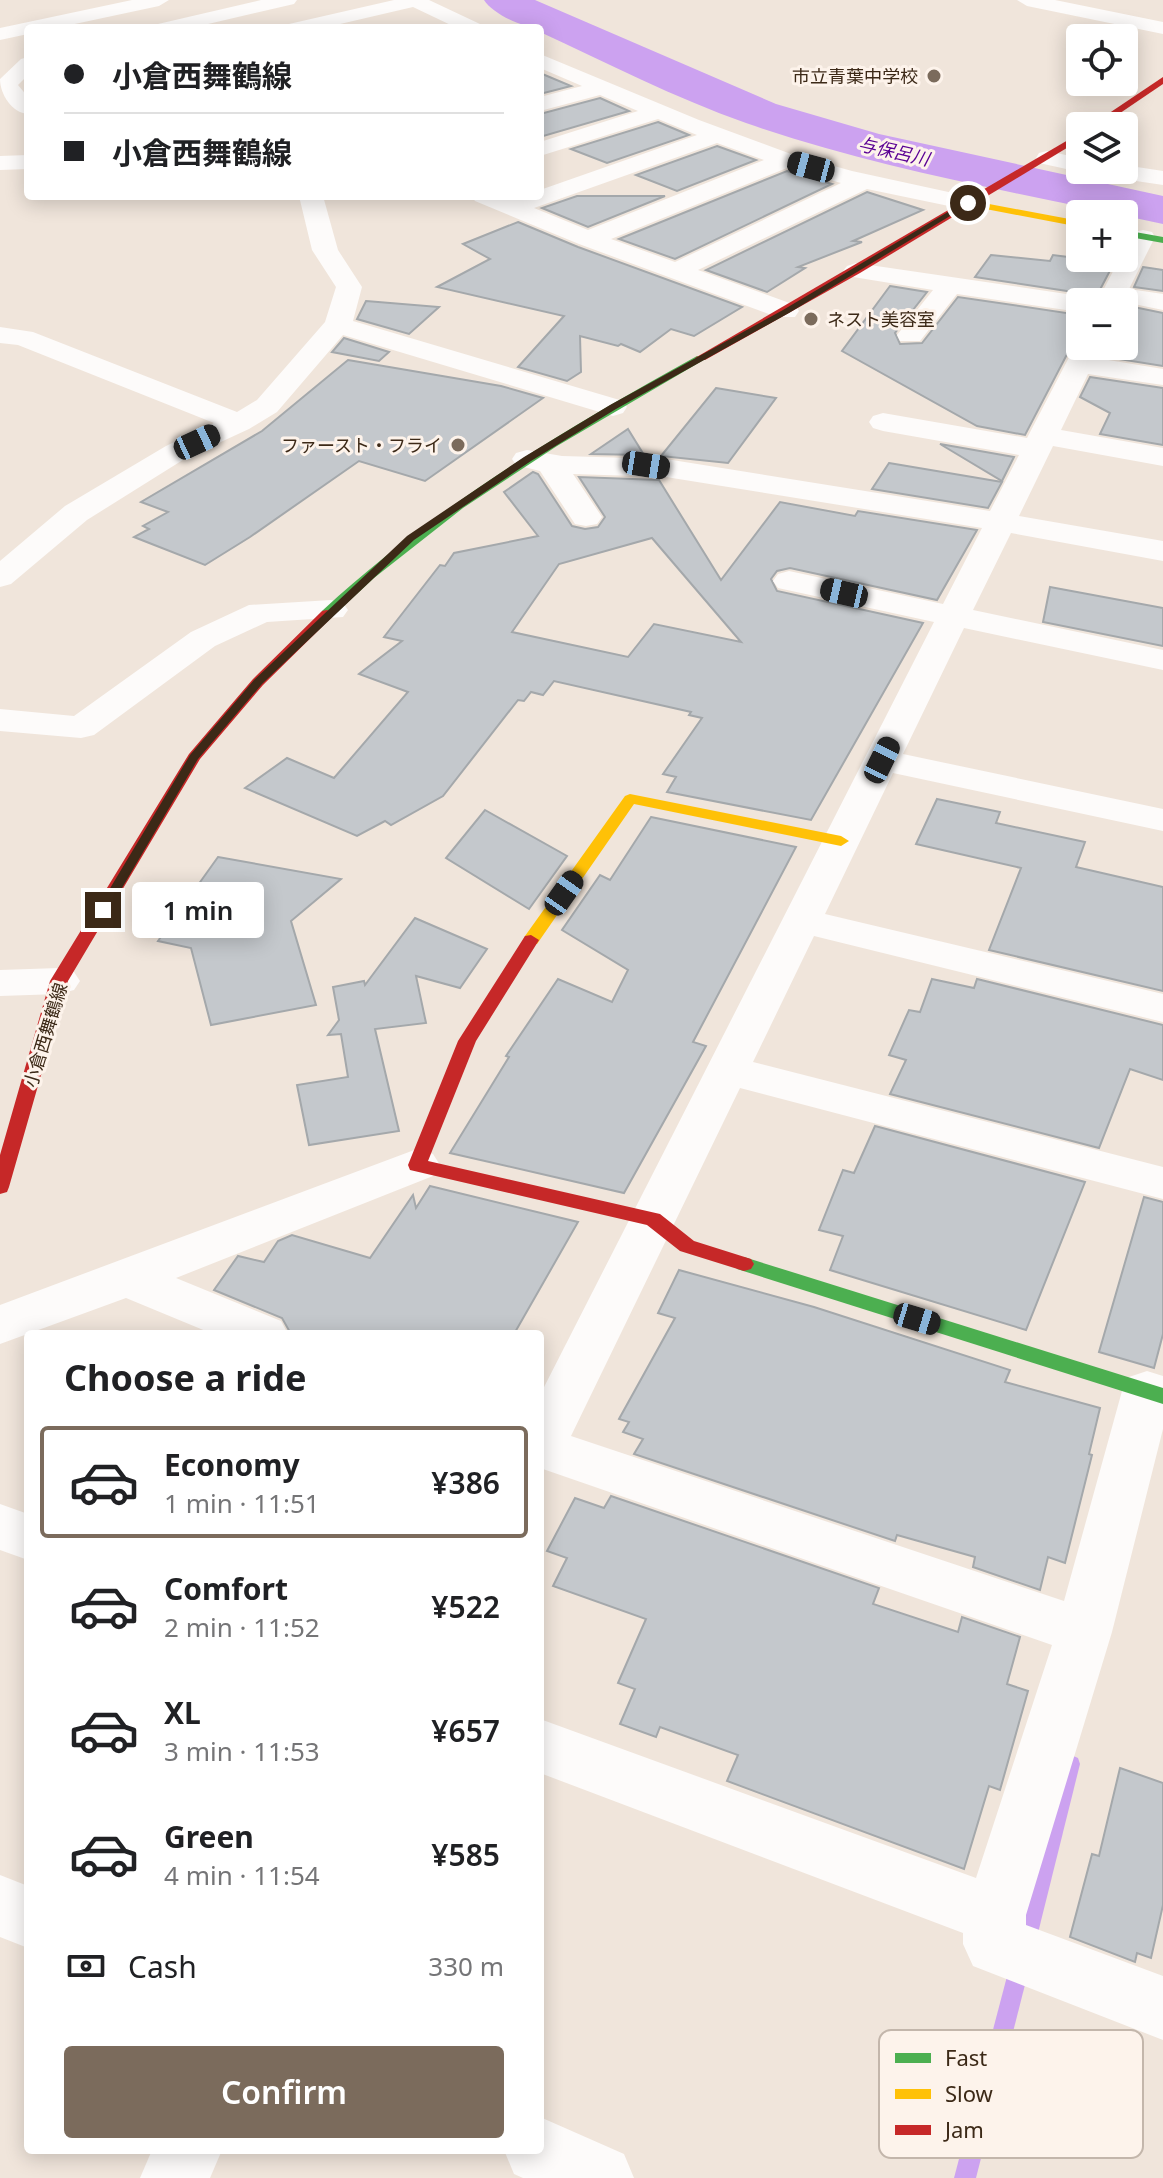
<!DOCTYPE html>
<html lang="en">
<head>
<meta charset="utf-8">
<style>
	:root { --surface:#fff; --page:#f2f2f2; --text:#202124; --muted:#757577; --line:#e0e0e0; --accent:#7b6b5c }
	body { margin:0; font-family:"Noto Sans","Noto Sans JP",sans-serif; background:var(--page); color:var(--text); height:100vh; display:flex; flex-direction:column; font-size:30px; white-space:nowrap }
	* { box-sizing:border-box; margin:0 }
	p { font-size:26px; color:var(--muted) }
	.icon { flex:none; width:44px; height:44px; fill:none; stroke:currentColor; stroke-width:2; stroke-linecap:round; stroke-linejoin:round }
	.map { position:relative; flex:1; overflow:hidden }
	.details { position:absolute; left:24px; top:1330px; width:520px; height:824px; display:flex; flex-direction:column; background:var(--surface); border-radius:8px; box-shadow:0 4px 20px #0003 }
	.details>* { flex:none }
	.hud { position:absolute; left:24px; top:24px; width:520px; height:176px; border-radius:8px; box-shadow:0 4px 20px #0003; display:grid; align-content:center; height:176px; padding:0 40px; background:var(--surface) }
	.buttons { position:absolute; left:1066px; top:24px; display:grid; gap:16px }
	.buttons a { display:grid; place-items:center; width:72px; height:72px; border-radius:8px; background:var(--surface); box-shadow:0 4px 20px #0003; font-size:40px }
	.end { position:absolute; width:36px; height:36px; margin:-18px; border:10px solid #3c2917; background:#fff; box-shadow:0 0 0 4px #fff }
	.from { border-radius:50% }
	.bubble { position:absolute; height:56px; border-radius:8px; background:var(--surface); box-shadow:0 4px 20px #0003; font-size:26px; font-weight:600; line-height:56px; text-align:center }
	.car { position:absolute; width:24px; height:48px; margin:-24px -12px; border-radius:10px; box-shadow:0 0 6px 2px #0007; background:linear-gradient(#222 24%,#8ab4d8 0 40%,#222 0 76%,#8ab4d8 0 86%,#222 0) }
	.hud b { display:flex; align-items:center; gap:28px; height:76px; font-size:30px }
	.hud b+b { border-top:2px solid var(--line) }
	.hud i { width:20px; height:20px; background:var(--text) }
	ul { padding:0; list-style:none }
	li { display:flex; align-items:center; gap:24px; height:112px; margin:0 16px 12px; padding:0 24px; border:4px solid transparent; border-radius:8px }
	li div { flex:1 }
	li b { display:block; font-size:30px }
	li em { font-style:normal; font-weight:600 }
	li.current { border-color:var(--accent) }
	li>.icon { width:72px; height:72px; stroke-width:1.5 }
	h2 { padding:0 40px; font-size:36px; line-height:96px }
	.pay { display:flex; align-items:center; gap:20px; height:88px; padding:0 40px; font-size:30px }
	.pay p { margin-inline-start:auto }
	.action { display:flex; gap:16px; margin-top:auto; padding:16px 40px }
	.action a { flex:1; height:92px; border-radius:8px; background:var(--accent); color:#fff; font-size:32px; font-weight:600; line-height:92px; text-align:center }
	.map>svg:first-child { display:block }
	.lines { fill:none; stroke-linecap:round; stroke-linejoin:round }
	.stream { fill:#cca2f0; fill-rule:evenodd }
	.river { fill:#cca2f0; fill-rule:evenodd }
	.building { fill:#c4c8cc; stroke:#a4a8ab; stroke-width:2; fill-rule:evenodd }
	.street { fill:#fdfbfa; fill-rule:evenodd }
	.fast { fill:#4caf50; fill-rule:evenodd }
	.slow { fill:#ffc107; fill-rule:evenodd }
	.jam { fill:#c62828; fill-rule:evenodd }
	.route { fill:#3c2917 }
	.poi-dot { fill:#7b6b5c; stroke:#fdf3eb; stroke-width:3 }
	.labels { text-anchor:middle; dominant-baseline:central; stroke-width:6; stroke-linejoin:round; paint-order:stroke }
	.far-poi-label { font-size:18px; fill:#3c2917; stroke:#fdf3eb; text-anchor:end }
	.far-water-label { font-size:18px; font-style:italic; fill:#5a0094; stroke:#fdf3eb }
	.far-street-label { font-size:18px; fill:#3c2917; stroke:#fdf3eb }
	.key { fill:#fdf3eb; stroke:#c3b6ab; stroke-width:2 }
	.key-label { font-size:22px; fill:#3c2917 }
</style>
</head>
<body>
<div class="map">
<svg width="1163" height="2178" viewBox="0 0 1163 2178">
	<rect width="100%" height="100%" fill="#f0e5db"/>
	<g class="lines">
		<g class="stream">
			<path d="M1071,1755L1078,1758L1080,1764L1035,1945L1032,1952L1025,1955L1018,1952L1015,1945L1062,1764L1064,1758Z"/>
			<path d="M1020,1955L1027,1958L1030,1965L976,2178H954L1010,1965L1013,1958Z"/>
		</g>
		<path class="river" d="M484,0H535L776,104L879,134L1163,196V224C1027,194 880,170 746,123C675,98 607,63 540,32V28C523,28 493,14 484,0Z"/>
	</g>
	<g class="building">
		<path d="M540,73L571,86L540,94Z"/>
		<path d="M600,98L629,111L540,137V114Z"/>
		<path d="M658,122L689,135L607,163L571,149Z"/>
		<path d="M717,146L756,160L677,191L636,175Z"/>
		<path d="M787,171L832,184L675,259L619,239Z"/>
		<path d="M867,192L923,210L853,241L862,242L798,267L805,268L767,292L706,270Z"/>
		<path d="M577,196H665L588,227L542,208Z"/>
		<path d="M518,222L578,247L742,307L694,336L671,329L640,352L621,344L618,346L580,336L581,372L567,381L518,367L564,316L437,287L490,259L463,244Z"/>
		<path d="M991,255L1050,261L1053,255L1114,263L1094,301L1080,293L975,277Z"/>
		<path d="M1143,267L1163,270V291L1134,287Z"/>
		<path d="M890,286L927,292L895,333L900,344L922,343L958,297L1080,315V338L1075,339L1025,435L977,426L842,351Z"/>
		<path d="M366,301L439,307L409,334L357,319Z"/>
		<path d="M1124,305L1163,313V366L1100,356L1105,346H1124Z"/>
		<path d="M344,338L389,352L379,361L332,352Z"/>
		<path d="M348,360L501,386L543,398L425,481L359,461L250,537L205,565L134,537L149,529L143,526L168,512L141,502L262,431Z"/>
		<path d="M1090,377L1163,388V445L1100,434L1110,413L1080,397Z"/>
		<path d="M716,388L776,398L728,463L661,456Z"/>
		<path d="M628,429L644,455L591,454Z"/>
		<path d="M940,444L1014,457L1002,481Z"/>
		<path d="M889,463L1002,482L988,508L872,489Z"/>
		<path d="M533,472L538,474L572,526L585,529L598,527L605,517L579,477L659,480L721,580L780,502L855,516L858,511L977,530L937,600L790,568L777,571L771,579L777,591L923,623L811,820L667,792L676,777L663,774L702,718L689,715L691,712L554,681L543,695L531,692L524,701L518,700L443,796L391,825L385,821L357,836L245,788L287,758L334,778L408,692L359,674L402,641L384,637L440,565L445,566L454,553L538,536L504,492ZM652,538L741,642L654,624L628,657L512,632L559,564Z"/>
		<path d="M1050,587L1163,608V646L1043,622Z"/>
		<path d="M937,799L1000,812L996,823L1085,842L1076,867L1163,887V991L989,950L1021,868L916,844Z"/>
		<path d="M485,810L567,856L529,909L446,858Z"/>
		<path d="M651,817L796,847L693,1042L706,1046L624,1193L450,1153L509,1057L506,1056L558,979L612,1002L628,970L562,930L600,875L610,880Z"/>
		<path d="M218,857L341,879L291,921L316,1005L211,1025L191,948L158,941Z"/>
		<path d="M415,918L487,949L460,988L416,976L426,1023L375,1029L399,1131L309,1145L297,1085L348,1077L341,1034L328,1035L339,1020L333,987L364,981L365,985Z"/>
		<path d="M932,979L974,988L977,979L1163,1025V1080L1130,1069L1099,1148L890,1094L906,1060L889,1055L909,1010L920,1012Z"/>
		<path d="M875,1126L1085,1182L1026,1330L830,1270L843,1236L819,1230L843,1170L854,1173Z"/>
		<path d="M430,1186L578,1222L514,1334H291L282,1318L214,1290L238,1256L264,1262L278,1241L292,1235L370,1258L413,1195L416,1208Z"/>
		<path d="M1144,1197L1163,1202V1334L1154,1368L1099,1352Z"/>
		<path d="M679,1270L814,1307L1010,1370L1005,1382L1100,1408L1089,1454L1092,1455L1065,1563L1048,1557L1040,1590L973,1567L975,1557L897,1535L895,1541L634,1454L643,1439L623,1432L629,1422L619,1419L675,1318L658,1313Z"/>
		<path d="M611,1496L879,1588L873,1604L958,1632L962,1617L1020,1637L1007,1684L1028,1691L1000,1790L989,1786L964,1869L727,1781L738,1755L660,1727L656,1737L620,1724L635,1689L618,1683L646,1619L553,1586L567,1558L547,1551L575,1498L604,1508Z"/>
		<path d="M1120,1768L1163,1783V1905L1151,1958L1137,1953L1135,1962L1070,1937L1092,1854L1099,1856Z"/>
	</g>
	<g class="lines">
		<g class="street">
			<path d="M132,0H169L159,6L56,28H28V34L0,40V28Z"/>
			<path d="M261,0H297L294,4L191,28H155L158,24Z"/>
			<path d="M394,0H429L480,24L483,28H457L413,7L323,28H286L289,24Z"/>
			<path d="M1017,0H1055L1163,22V34L1027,6Z"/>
			<path d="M540,54L699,120L791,154L852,171L976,198L980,203L976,208L968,210L867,189L698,270L795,305L799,311L795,317H777L579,244L475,201L471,196H504L512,199L540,196V190L697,135L658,119L540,156V142L638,111L600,95L540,111V97L582,86L540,68ZM717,143L764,160L588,230L534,208ZM787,168L841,183L675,262L611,239Z"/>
			<path d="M28,57V75L18,85L28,97V114C12,113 0,94 0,79L21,59Z"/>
			<path d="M1047,151L1080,158V170H1088L1080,172L1039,163L1036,158L1039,153Z"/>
			<path d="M28,155V169L0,170V156Z"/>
			<path d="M1124,165L1163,171V185L1109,177L1101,175L1097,170H1124Z"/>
			<path d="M299,196H323L338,250L362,287L353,321L623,401L627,407L623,413L613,416L343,335L277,412L249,429L186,458L87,520L11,584L0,587V561L65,506L166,446L214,423L18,345L0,343V327L33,332L237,412L257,400L325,322L336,287L312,250Z"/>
			<path d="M1143,230L1152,232L1155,237L1129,289L1163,294V310L1124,302H1097L1120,258H1124C1124,248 1128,240 1134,232Z"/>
			<path d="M856,263L1080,296L1092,302H1080V312L957,294L920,341H900L897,335L933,290L847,276L843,271L847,266Z"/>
			<path d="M1078,340L1080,346H1102L1096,358L1163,369V385L1088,374L1061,430L1163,448V466L1053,446L1019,516L1163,541V561L1011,533L973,610L1163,650V670L964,628L903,754L1163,809V831L893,773L825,914L1163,994V1022L814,936L753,1062L1163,1167V1199L740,1088L571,1436L1064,1601L1122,1391L1129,1377L1147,1371L1163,1376V1429L1112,1632L1026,1915V1925L1163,1976V2040L973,1966L963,1944V1933L540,1773V1719L976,1878L1052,1645L540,1468V1395L934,622L778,588L773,581L778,574L789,571L943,604L982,528L666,477L573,474L602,517L597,524L586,526L575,524L540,471L516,465L512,459L516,453L527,450L562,456L666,459L990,511L1019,455L883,431L873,428L869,422L873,416L883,413L1027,438Z"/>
			<path d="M331,600L343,603L348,610L343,617L267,622L215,646L94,735L81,738L0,731V709L74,716L191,632L249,605Z"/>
			<path d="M59,968L74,972L80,981L74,990L59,994L0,996V970Z"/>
			<path d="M417,1149L433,1154L440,1165L433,1176L176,1278L281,1321L288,1334H213L126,1298L0,1344V1305Z"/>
			<path d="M0,1504L28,1514V1560L0,1550Z"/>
			<path d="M0,1875L28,1886V1948L0,1937Z"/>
			<path d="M540,2117L624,2154L634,2178H523L514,2174L504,2150H540Z"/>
			<path d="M152,2150H222L210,2178H140Z"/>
		</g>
		<g class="fast">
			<path d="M1124,230L1163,237V243L1124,236Z"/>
			<path d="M697,356L707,358L557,446L463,508L374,578L332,617H322V611C435,507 563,430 697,356Z"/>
			<path d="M744,1257L1163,1388V1404L737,1269L734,1264L737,1259Z"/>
		</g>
		<g class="slow">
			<path d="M968,200L1080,221V227L965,205L963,203Z"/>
			<path d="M630,794L841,836L849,841L841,846L634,804L537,944H525L523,940L525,936L625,796Z"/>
		</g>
		<g class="jam">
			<path d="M1163,77V84L1101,126H1090Z"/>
			<path d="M1080,133V140L860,273L705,360L695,358Z"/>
			<path d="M327,610L334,614L332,617L263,685L200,759L68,981L9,1187L7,1192L0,1194V1155L50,981L189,754L253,679L322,611Z"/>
			<path d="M531,935L539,940L476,1041L428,1161L660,1214L694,1241L751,1259L754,1264L751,1269L744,1271L680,1251L647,1225L410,1170L408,1165L458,1041L525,936Z"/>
		</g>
	</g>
	<path class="route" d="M968,200L970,204L789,313L616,409L531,461L414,540L262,684L198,759L109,910L99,913L97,910L190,755L254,680L407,536L524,457L610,405L783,310Z"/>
	<g class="poi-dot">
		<circle cx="934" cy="76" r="8"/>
		<circle cx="811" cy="319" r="8"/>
		<circle cx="458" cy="445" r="8"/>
	</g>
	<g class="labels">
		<g class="far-poi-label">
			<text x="918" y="76">市立青葉中学校</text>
			<text x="827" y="319" text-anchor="start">ネスト美容室</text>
			<text x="442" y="445">ファースト・フライ</text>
		</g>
		<g class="far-water-label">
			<text transform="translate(894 151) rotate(13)">与保呂川</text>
		</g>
		<g class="far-street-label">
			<text transform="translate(45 1035) rotate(-73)">小倉西舞鶴線</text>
		</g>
	</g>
	<rect x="879" y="2030" width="264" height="128" rx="12" class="key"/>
	<rect x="895" y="2053" width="36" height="10" fill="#4caf50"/>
	<rect x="895" y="2089" width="36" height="10" fill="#ffc107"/>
	<rect x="895" y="2125" width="36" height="10" fill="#c62828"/>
	<g class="key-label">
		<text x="945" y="2066">Fast</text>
		<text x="945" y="2102">Slow</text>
		<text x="945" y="2138">Jam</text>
	</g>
</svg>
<div class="buttons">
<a><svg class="icon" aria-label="locate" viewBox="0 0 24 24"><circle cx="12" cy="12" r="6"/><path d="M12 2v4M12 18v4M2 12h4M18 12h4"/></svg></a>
<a><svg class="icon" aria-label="layers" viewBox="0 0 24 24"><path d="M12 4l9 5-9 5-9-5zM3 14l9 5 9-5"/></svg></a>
<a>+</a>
<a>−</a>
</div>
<i class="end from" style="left:968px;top:203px"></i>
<i class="end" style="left:103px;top:910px"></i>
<div class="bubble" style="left:132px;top:882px;width:132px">1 min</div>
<i class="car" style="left:811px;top:167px;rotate:285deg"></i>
<i class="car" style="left:197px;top:442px;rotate:65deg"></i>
<i class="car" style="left:646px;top:465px;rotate:99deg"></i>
<i class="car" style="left:844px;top:593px;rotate:283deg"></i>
<i class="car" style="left:882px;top:760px;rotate:26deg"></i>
<i class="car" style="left:564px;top:893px;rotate:35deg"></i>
<i class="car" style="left:917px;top:1319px;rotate:107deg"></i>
<div class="hud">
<b><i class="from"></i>小倉西舞鶴線</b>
<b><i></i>小倉西舞鶴線</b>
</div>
<section class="details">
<h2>Choose a ride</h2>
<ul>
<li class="current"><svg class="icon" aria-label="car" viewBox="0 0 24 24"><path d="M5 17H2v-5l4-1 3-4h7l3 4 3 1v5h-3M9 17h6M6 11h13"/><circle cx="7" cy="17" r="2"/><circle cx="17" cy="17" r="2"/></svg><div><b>Economy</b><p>1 min · 11:51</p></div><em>¥386</em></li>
<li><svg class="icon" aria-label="car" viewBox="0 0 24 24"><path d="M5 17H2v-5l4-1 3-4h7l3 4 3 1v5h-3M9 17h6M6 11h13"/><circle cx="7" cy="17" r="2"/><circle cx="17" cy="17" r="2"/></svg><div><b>Comfort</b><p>2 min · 11:52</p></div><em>¥522</em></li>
<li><svg class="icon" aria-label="car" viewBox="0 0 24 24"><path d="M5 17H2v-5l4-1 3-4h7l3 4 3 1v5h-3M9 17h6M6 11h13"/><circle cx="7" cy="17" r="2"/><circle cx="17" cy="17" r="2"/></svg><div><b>XL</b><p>3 min · 11:53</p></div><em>¥657</em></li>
<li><svg class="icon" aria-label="car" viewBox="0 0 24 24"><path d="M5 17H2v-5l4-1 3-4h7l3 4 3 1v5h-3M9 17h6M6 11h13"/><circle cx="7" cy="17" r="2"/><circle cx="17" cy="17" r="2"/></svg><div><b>Green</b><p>4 min · 11:54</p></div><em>¥585</em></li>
</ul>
<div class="pay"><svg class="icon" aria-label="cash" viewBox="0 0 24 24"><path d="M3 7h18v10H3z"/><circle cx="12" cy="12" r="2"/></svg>Cash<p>330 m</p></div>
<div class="action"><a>Confirm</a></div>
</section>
</div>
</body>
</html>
